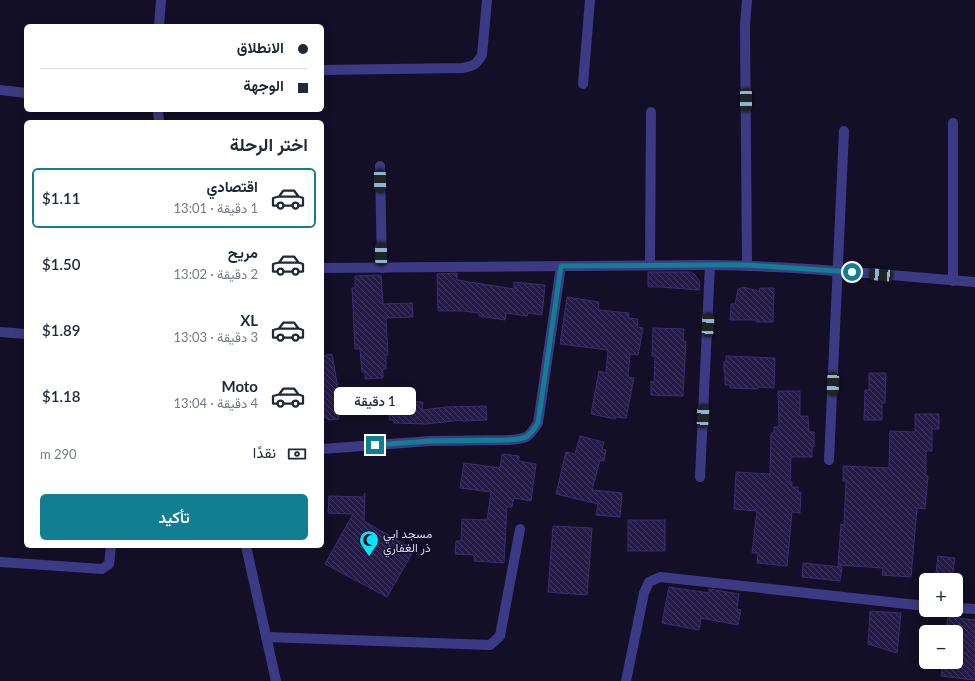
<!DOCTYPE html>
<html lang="ar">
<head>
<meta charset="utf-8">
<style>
	:root { --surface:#fff; --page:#f6f6f7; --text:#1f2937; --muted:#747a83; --line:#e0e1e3; --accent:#117e91 }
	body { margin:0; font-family:Lato,Vazirmatn,sans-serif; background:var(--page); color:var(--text); direction:rtl; height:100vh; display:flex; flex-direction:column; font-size:15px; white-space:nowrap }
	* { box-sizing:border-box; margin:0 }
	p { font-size:13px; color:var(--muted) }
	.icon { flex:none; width:22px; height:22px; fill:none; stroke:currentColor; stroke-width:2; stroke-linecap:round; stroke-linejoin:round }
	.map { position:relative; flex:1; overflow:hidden; direction:ltr }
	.details { position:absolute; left:24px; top:120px; width:300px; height:428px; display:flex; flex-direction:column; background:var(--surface); border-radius:6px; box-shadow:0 2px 10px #0003; direction:rtl }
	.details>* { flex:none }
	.banner { position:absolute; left:24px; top:24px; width:300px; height:88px; border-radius:6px; box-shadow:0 2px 10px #0003; direction:rtl; display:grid; align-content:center; height:88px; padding:0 16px; background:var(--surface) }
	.tools { position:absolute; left:919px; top:573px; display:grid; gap:8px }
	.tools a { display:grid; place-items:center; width:44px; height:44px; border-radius:6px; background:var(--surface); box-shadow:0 2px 10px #0003; font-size:20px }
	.end { position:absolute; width:18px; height:18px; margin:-9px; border:5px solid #117e91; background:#fff; box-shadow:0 0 0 2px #fff }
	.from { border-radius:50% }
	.bubble { position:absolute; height:28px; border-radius:6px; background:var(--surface); box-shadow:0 2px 10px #0003; font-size:13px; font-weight:600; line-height:28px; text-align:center; direction:rtl }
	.car { position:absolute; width:12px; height:24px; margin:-12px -6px; border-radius:5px; box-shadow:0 0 3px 1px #0007; background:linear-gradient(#222 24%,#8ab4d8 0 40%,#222 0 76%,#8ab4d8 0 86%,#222 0) }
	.banner b { display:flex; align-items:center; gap:14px; height:38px; font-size:15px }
	.banner b+b { border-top:1px solid var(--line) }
	.banner i { width:10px; height:10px; background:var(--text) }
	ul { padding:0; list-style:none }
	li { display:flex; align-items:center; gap:12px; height:60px; margin:0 8px 6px; padding:0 8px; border:2px solid transparent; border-radius:6px }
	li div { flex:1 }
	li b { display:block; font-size:15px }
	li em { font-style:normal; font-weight:600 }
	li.selected { border-color:var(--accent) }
	li>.icon { width:36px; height:36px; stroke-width:1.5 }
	h2 { padding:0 16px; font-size:18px; line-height:48px }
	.pay { display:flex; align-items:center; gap:10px; height:44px; padding:0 16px; font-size:15px }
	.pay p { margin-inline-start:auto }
	.button { display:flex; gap:8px; margin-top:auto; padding:8px 16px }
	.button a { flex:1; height:46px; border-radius:6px; background:var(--accent); color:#fff; font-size:16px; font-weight:600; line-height:46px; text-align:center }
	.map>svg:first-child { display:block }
	.building { fill:url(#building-back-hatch); stroke:#3b2d73 }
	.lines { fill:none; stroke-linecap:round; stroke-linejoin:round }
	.minor { stroke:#3d3a85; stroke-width:10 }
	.route { stroke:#117e91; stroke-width:5 }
	.labels { text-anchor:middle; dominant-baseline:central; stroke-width:3; stroke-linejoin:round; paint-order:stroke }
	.poi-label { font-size:12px; fill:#d9d4ff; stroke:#130f26; text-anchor:start }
</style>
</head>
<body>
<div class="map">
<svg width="975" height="681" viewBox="0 0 975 681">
	<defs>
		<pattern id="building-back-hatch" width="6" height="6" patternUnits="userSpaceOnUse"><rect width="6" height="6" fill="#241b47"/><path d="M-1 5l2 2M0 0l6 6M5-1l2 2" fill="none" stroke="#433b63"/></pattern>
	</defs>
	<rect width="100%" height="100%" fill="#130f26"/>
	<g class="building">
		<path d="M648,272H691L695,275L700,282L699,290L661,287H648Z"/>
		<path d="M457,273V280L514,289V282L545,285L542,315L528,313L527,316L506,313L505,320L479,316V313L464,311H438L437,274Z"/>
		<path d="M381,275L383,304L412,303L413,317L386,318L388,355H386V369H383V378L365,379V372H362L360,349H355L352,288H355V276Z"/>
		<path d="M743,287L759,291L760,288H774L773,322H756V320H730L731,304H735L738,289Z"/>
		<path d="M567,297L599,302L598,310L629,313L628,318L638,319L637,327L643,328L638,355L630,354L628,377L634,378L626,418L616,417L615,419L591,414L599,371L606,373L608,350L560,344Z"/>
		<path d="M653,328L684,329L683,341H686L683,396L651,395V381L654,382L655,357L652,356Z"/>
		<path d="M332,354L338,388L339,419L329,420L322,415V356Z"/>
		<path d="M726,356L775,358L774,388L758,387L757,389L730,388L731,385H725V372H724V362H726Z"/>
		<path d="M869,373H886L885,403H882V420H864L865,390H869Z"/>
		<path d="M778,391H800V416H808L809,432H814V447H812V457H791L790,482H792V487H798V492H801L800,513L792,512L787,566L757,563L758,553H752L757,511L734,509L736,472L770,474L771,433H774V427H779Z"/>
		<path d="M390,401L423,402L422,410L446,407L486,406L487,420L462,421V420L426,424L394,423V420H389Z"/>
		<path d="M915,414H939V429H932V451H926V476H928L925,509L917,508L911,577L882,575L883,568L838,565L841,524L844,525L846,481H843V466L889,468L890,431L915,432Z"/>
		<path d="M580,436L604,442L602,449L606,450L604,461L600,460L592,490L622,493L620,517L596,515L598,504L556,494L566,452L575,454Z"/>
		<path d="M502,454L519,456V461L536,464L531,501L514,498L512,507H507L504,563L474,561V555L455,554L456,541H461L462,519L487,520L491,492L460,488L464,463L500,468Z"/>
		<path d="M365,493L364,521L414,550L387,597L325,564L353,514L328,513L329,496L363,497Z"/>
		<rect x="628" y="520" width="37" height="31"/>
		<path d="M553,526L592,528L587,595L548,592Z"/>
		<path d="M938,556L955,558L952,580H935Z"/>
		<path d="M803,563L842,567L840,581L802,577Z"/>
		<path d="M669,587L709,593V589L739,594L737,609L741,610L738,625L701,618L699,630L662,623Z"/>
		<path d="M870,611L901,613L897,653L868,644Z"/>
		<path d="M948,617L975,620V670L974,680L941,676L943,662H956V632H946Z"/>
	</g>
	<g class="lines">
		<g class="minor">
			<path d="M159,26L161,0"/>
			<path d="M322,70L462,68C473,66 476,65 482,55L487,0"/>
			<path d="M583,84L590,0"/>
			<path d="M0,90L26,93"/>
			<path d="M158,110L159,122"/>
			<path d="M380,166L382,268"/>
			<path d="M650,265L651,112"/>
			<path d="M747,265L745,25L747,0"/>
			<path d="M322,268L710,265C799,266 887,275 975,282"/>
			<path d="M953,281V123"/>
			<path d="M0,332L26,334"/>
			<path d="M322,449L430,441L508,440C527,439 528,438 538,423L561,266"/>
			<path d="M829,460L844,131"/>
			<path d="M700,477L710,265"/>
			<path d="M246,546L276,681"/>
			<path d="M0,562L102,569L109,564L111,546"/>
			<path d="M956,608L975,609"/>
			<path d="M266,637L490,645L500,636L520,529"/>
			<path d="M626,681L644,593L649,582L660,577L926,606"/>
		</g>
	</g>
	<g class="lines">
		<path class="route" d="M375,445L430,441L508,440C527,439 528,438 538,423L561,266L710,265H747L852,272"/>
	</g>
	<defs>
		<g id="mosque-pin" transform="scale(1)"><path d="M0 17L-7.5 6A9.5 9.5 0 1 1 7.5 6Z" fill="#00e5ff" stroke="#130f26"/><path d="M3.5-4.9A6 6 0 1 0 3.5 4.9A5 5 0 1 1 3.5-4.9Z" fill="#111"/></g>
	</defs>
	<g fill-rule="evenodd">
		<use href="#mosque-pin" x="369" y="540"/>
	</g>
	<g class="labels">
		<g class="poi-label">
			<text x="383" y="533">مسجد ابي<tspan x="383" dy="14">ذر الغفاري</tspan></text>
		</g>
	</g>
</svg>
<div class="tools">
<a>+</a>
<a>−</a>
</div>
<i class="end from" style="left:852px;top:272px"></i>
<i class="end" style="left:375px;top:445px"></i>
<div class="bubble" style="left:334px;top:387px;width:82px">1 دقيقة</div>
<i class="car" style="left:746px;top:100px;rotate:180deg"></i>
<i class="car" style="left:380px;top:181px;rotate:179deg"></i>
<i class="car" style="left:381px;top:254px;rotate:359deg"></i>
<i class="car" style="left:881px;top:275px;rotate:275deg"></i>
<i class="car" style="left:708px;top:325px;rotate:3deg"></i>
<i class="car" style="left:833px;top:384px;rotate:182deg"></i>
<i class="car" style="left:703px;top:416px;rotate:3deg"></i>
<div class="banner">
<b><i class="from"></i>الانطلاق</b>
<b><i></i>الوجهة</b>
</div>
<section class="details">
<h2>اختر الرحلة</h2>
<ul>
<li class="selected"><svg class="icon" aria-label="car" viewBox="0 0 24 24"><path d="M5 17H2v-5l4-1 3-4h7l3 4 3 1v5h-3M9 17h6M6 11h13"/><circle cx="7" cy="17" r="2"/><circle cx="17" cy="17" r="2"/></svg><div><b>اقتصادي</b><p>1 دقيقة · 13:01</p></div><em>$1.11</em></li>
<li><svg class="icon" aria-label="car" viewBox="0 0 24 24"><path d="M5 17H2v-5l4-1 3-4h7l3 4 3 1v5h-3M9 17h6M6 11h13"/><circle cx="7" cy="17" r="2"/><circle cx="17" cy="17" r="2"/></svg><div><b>مريح</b><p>2 دقيقة · 13:02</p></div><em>$1.50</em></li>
<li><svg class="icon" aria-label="car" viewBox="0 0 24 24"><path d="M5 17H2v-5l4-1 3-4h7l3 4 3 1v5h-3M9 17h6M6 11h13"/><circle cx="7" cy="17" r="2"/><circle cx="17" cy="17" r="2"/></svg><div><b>XL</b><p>3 دقيقة · 13:03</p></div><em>$1.89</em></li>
<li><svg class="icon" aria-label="car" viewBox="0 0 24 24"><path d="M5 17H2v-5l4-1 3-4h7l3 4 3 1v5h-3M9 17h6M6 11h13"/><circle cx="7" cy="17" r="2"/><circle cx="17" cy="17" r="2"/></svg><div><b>Moto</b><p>4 دقيقة · 13:04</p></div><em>$1.18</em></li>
</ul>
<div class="pay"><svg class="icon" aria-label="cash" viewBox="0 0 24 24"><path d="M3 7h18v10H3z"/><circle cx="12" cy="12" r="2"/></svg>نقدًا<p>290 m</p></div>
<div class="button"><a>تأكيد</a></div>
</section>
</div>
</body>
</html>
